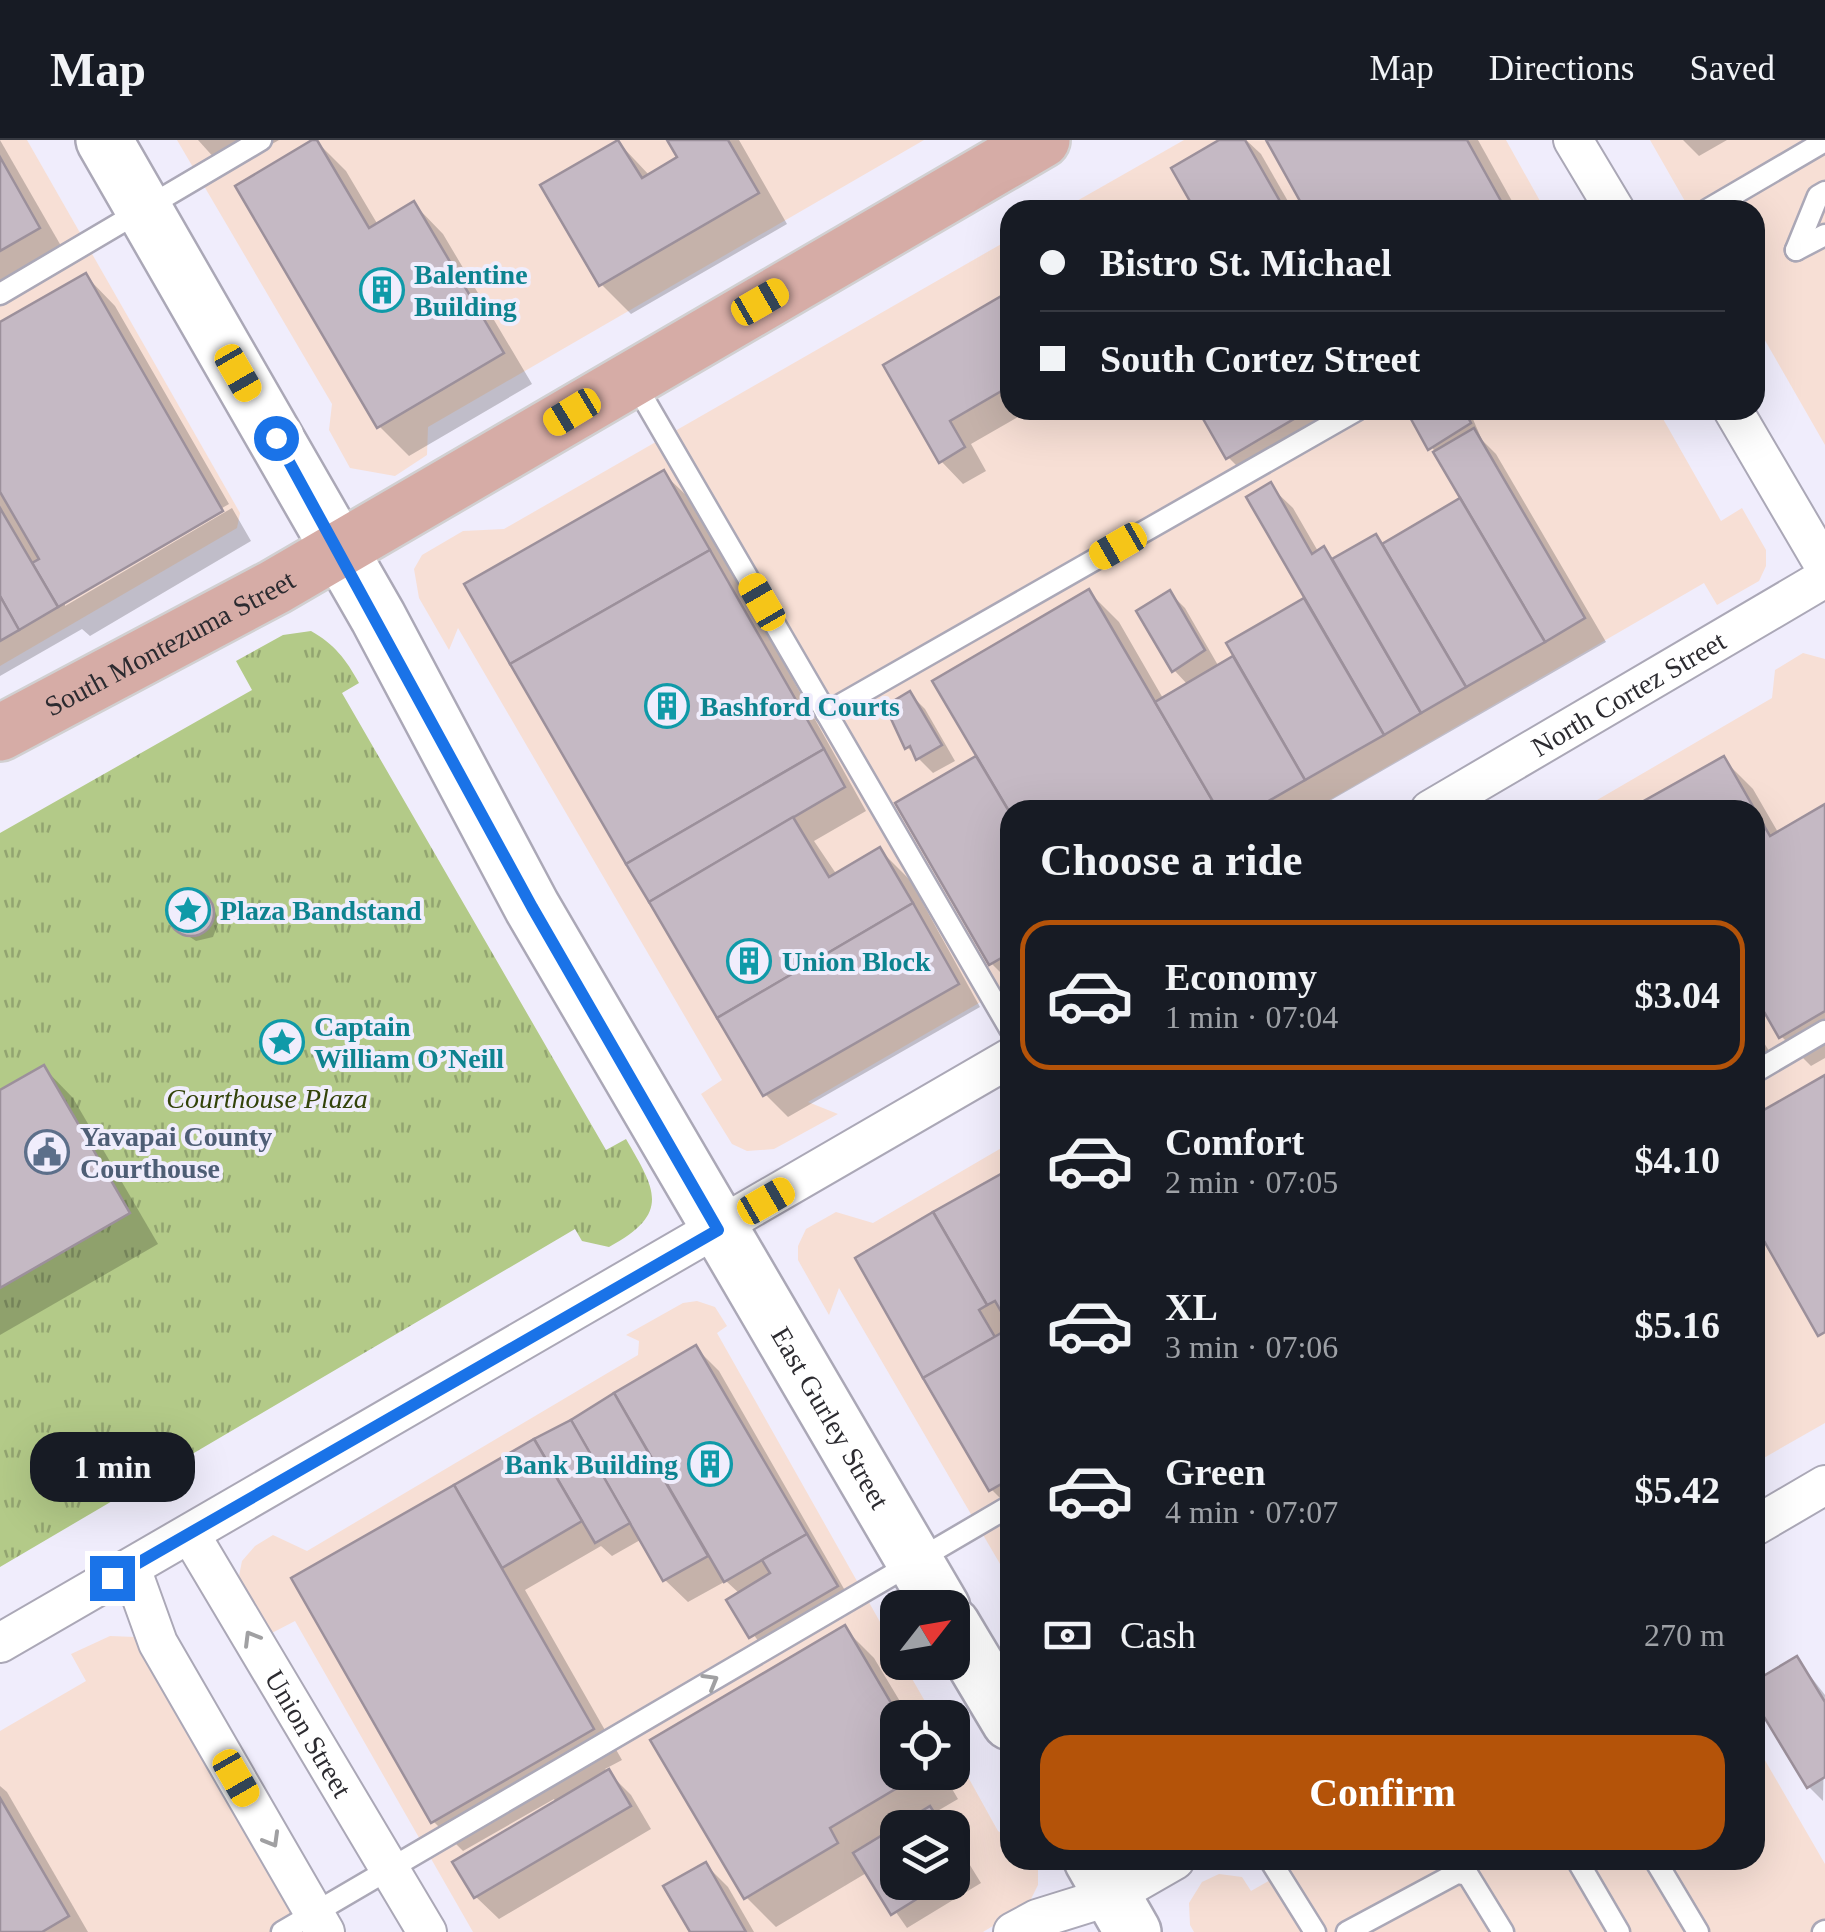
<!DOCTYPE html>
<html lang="en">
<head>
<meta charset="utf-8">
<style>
	:root { --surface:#171b24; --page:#242831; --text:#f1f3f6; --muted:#9ea1a6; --line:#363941; --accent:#b45309 }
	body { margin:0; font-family:Georgia,serif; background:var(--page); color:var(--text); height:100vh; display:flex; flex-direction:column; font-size:38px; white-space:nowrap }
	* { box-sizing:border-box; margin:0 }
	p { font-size:32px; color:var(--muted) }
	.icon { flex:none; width:55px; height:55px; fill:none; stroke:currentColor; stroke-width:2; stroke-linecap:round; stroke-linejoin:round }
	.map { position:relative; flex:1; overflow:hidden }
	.drawer { position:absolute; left:1000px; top:660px; width:765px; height:1070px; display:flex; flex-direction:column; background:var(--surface); border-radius:30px; box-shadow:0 10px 40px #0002 }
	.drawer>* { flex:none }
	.guide { position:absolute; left:1000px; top:60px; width:765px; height:220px; border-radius:30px; box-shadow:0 10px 40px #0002; display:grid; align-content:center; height:220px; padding:0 40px; background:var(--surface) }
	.needle { width:65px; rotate:59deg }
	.buttons { position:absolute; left:880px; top:1450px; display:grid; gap:20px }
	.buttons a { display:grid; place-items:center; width:90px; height:90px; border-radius:20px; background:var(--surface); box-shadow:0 10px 40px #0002; font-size:50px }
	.end { position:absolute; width:45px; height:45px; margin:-22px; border:12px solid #1a73e8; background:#fff; box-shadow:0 0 0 5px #fff }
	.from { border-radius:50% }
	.bubble { position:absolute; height:70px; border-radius:30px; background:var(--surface); box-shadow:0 10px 40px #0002; font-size:32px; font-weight:600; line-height:70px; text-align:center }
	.car { position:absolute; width:30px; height:60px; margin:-30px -15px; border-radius:12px; box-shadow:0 0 8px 2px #0007; background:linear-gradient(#f5c518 24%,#345 0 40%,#f5c518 0 76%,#345 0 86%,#f5c518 0) }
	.guide b { display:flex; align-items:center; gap:35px; height:95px; font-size:38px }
	.guide b+b { border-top:2px solid var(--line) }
	.guide i { width:25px; height:25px; background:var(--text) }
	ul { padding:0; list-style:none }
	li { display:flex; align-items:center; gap:30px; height:150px; margin:0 20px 15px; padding:0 20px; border:5px solid transparent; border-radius:30px }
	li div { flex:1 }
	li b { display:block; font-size:38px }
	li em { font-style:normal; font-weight:600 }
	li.active { border-color:var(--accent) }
	li>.icon { width:90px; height:90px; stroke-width:1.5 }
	h2 { padding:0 40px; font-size:45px; line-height:120px }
	.pay { display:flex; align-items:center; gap:25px; height:110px; padding:0 40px; font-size:38px }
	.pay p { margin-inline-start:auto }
	.action { display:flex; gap:20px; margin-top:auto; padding:20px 40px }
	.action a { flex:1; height:115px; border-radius:30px; background:var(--accent); color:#fff; font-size:40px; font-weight:600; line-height:115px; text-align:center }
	header { display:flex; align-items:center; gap:60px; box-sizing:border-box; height:140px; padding:0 50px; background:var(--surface); border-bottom:2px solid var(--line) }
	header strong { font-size:48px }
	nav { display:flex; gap:55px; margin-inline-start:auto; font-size:35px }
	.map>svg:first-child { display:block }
	.commercial { fill:#f7dfd5; fill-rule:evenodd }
	.grass { fill:url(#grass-tufts) }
	.shadow { fill:#0003 }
	.building { fill:#c5b9c4; stroke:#9c909b; stroke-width:2.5 }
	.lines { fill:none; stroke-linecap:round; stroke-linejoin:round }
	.lane-casing { stroke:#aba8b7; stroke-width:25 }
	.street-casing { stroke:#aba8b7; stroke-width:42 }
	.secondary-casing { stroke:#aba8b7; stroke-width:60 }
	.primary-casing { stroke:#d1d0d1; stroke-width:60 }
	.lane { stroke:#fff; stroke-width:20 }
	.street { stroke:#fff; stroke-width:38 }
	.secondary { stroke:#fff; stroke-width:55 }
	.primary { stroke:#d6aca6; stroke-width:55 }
	.oneway { stroke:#a0a0a2 }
	.route { stroke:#1a73e8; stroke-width:12 }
	.labels { text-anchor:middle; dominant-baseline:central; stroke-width:8; stroke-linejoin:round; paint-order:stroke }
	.culture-label { font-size:28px; font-weight:bold; fill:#0d838f; stroke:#f0edfc; text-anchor:start }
	.street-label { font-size:28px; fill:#2c2b30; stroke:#f0edfc }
	.park-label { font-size:28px; font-style:italic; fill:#33430a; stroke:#f0edfc }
	.service-label { font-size:28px; font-weight:bold; fill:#4e5e75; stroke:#f0edfc; text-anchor:start }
</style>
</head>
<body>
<header>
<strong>Map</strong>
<nav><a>Map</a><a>Directions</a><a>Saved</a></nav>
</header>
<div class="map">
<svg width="1825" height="1792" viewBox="0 0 1825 1792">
	<defs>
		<pattern id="grass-tufts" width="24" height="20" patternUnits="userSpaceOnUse" patternTransform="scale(2.5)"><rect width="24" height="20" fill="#b3ca88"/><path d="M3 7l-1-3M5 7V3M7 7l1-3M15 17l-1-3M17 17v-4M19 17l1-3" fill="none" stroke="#92a470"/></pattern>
	</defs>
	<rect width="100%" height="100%" fill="#f0edfc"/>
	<g class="commercial">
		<path d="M0,0H27L240,373L237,388L0,526Z"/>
		<path d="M177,0H924L428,287L427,315L395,336L350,328L329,290L332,264Z"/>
		<path d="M1184,0H1506L1545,70H1061Z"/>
		<path d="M1650,0H1825V305L1755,183V70H1690Z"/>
		<path d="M1010,99V270H1658L1721,381L1742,368L1766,410V426L1759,441L1717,465L1704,443L1312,670H1010V845L808,962L838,974L774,1009L747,1011L732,1004L701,954L722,940L458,488L449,510L419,458L414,429L422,415L463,391L504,389Z"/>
		<path d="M1803,513L1825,519V1283L1755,1323V670H1580L1772,558L1775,530Z"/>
		<path d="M1010,1003V1441L839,1148L829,1175L798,1120V1106L806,1089L836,1072L873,1083Z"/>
		<path d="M697,1161L715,1167L727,1186L717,1193L897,1512L898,1522L903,1523L934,1577L898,1578V1632H952L953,1610L998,1691L1010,1698V1720H1035L1038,1726V1745L1028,1765L983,1792H473L295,1481L268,1495L238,1441L242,1421L255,1406L273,1395L307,1411L638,1215L639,1201L626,1195L683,1163ZM898,1688H952V1742H898Z"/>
		<path d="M110,1496L135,1497L151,1509L310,1792H0V1591L86,1541L71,1514Z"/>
		<path d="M1755,1603L1825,1724V1792H1194L1190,1785L1189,1763L1202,1742L1219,1734L1242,1737L1251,1751L1305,1720H1755Z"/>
	</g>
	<path class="grass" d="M311,491C334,504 346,519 359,543L342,553L606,1010L626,999C656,1051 671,1073 609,1107L582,1101L575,1089L0,1427V693L252,550L236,521L283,495Z"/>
	<g class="shadow">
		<path d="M0,0L68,118L0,157Z"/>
		<path d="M198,0H279L226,31Z"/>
		<path d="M670,0H739L787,84L631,174L601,144L619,3L650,36L680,18Z"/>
		<path d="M1224,0H1246L1261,14L1293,70H1198Z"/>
		<path d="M1268,0H1478L1517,70H1308Z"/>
		<path d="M1683,0H1727L1699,16Z"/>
		<path d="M316,1L346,31L378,85L414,64L443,94L532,244L409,316L379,286Z"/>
		<path d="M86,136L115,166L229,364L65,460V466L232,368L251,401L90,496L82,489L0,536V184Z"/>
		<path d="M1010,154V270H1030L971,304L986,331L963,344L941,321L886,226Z"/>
		<path d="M1201,270H1309L1325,296L1251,340L1228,317Z"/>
		<path d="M1409,270H1469L1482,300L1496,314L1606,502L1314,670H1010V842L991,823L899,664L980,617L1089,452L1119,482L1164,560L1188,545L1174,530L1170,453L1185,468L1219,527L1237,517L1230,504L1308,459L1270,346L1293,368L1319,413L1324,409L1335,421L1376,397L1384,405L1464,359Z"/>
		<path d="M663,333L686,355L739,443L866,671L814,701L837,735L880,710L910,740L980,867L788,977L765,954Z"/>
		<path d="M910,554L925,569L955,621L933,633L907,607Z"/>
		<path d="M1723,619L1753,649L1779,694L1825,667V918L1811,926L1781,896L1755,851V670H1634Z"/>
		<path d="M190,752L212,764L219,781L213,797L196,801L175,787L171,770L178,757Z"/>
		<path d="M1755,888L1769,911L1755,919Z"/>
		<path d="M44,928L73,958L158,1104L0,1195V953Z"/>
		<path d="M1010,1032V1187L1000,1193L1010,1203V1368L991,1349L858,1118Z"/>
		<path d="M696,1208L719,1231L851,1461L766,1512L730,1461L740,1454L726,1441L688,1462L665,1440L642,1399L612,1416L601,1406L525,1450L622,1620L605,1629L631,1655L651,1689L499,1779L476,1757L456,1723L556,1663L554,1659L463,1711L433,1681L295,1439Z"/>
		<path d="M844,1488L874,1518L910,1578H898V1632H942L958,1659L934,1673L947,1688H898V1742H952V1696L981,1743L907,1788L868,1732L776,1787L746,1757Z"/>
		<path d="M1797,1519L1825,1555L1823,1661L1808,1646L1755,1557V1544Z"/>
		<path d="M0,1646L7,1652L88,1792H0Z"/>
		<path d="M706,1725L728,1747L754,1792H693Z"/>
	</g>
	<g class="building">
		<path d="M312,0H317L369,88L414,61L504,213L377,288L235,46Z"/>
		<path d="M618,0L642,38L677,17L667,0H728L759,53L599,146L540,45Z"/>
		<path d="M1219,0H1245L1285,70H1195L1171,28Z"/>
		<path d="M1266,0H1467L1506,70H1305Z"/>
		<path d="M0,17L40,88L0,111Z"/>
		<path d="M86,133L223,371L58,467L32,423L39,419L0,352V182Z"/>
		<path d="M1010,151V246L950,281L965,307L939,323L883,225Z"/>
		<path d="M1198,270H1302L1304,273L1226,319Z"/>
		<path d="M1406,270H1464L1471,283L1428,310Z"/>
		<path d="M1474,288L1585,478L1545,502L1433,312Z"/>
		<path d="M664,330L710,410L510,524L464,444Z"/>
		<path d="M1271,342L1312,414L1324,406L1421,573L1384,595L1246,357Z"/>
		<path d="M1460,358L1545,502L1466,547L1382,404Z"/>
		<path d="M0,368L58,467L19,490L0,456Z"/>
		<path d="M1376,394L1466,547L1421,573L1332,419Z"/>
		<path d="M710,410L824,609L626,724L510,524Z"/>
		<path d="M1089,449L1155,562L1218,670L1010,673L932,541Z"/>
		<path d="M1170,450L1205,510L1172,532L1136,471Z"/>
		<path d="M0,456L19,490L0,501Z"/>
		<path d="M1304,458L1384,595L1305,640L1226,503Z"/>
		<path d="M1233,516L1305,640L1253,670H1218L1155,562Z"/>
		<path d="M910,551L942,605L916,620L910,606L905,609L885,566Z"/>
		<path d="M824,609L845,647L649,762L626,724Z"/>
		<path d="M976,616L1010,673V813L989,825L895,663Z"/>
		<path d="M1724,616L1770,696L1825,664V871L1779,898L1755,856V670H1647L1642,662Z"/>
		<path d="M793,677L829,737L880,707L913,763L717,878L649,762Z"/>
		<circle cx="191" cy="773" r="23"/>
		<path d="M913,763L959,844L763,956L717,878Z"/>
		<path d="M44,925L130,1073L0,1148V950Z"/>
		<path d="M1825,935V1192L1818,1196L1755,1085V975Z"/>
		<path d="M1010,1029V1187L995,1161L987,1165L933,1072Z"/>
		<path d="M933,1072L987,1165L979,1170L995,1197L923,1238L855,1118Z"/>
		<path d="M1003,1192L1010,1205V1339L989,1351L923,1238Z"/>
		<path d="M696,1205L807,1394L724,1442L614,1253Z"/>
		<path d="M614,1253L708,1416L663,1441L571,1280Z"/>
		<path d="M571,1280L630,1383L595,1403L534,1299Z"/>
		<path d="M534,1299L582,1381L502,1428L454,1345Z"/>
		<path d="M454,1345L594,1589L431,1683L291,1438Z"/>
		<path d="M807,1394L838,1446L749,1498L726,1460L770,1433L762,1420Z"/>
		<path d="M845,1485L900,1578L898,1632H924L830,1688L838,1703L744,1759L650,1600Z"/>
		<path d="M1797,1516L1825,1562V1637L1807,1648L1755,1562V1541Z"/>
		<path d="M609,1629L631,1666L474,1758L452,1722Z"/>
		<path d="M0,1658L69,1776L42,1792H0Z"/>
		<path d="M930,1666L944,1688H898V1742H944L891,1775L853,1713Z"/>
		<path d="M952,1702L968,1727L952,1737Z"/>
		<path d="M706,1722L746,1792H690L663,1746Z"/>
	</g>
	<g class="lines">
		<g class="lane-casing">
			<g id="lane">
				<path d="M1707,70L1825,1"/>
				<path d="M1796,110L1818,56L1825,52"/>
				<path d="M1796,110L1825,95"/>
				<path d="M0,154L261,0"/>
				<path d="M634,242L1010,889"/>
				<path d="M826,573L1357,270"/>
				<path d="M1755,932L1825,891"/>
				<path d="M1270,1720L1315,1792"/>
				<path d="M1577,1720L1619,1792"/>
				<path d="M1655,1720L1698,1792"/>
				<path d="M282,1792L1010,1366"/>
				<path d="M1347,1792L1457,1733L1468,1735L1503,1792"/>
				<path d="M1823,1792L1825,1791"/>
			</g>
		</g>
		<g class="street-casing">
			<g id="street">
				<path d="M1573,0L1615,70"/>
				<path d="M1733,270L1825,427"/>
				<path id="s1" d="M1430,670L1825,438"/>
				<path d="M1755,1386L1825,1345"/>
				<path id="s2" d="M190,1394L427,1792"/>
				<path d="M131,1428L158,1503L325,1792"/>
				<path d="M0,1503L1010,918"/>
				<path d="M1013,1792L1037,1779L1114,1755L1175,1720"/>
			</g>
		</g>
		<g class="secondary-casing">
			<g id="secondary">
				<path id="s3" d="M104,0L378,477L532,767L942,1468"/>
				<path d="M952,1485L1010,1582"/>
				<path d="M1092,1720L1133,1792"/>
			</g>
		</g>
		<g class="primary-casing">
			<g id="primary">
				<path id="s4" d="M0,593L275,447L1042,0"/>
			</g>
		</g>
		<use href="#lane" class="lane"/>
		<use href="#street" class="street"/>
		<use href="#secondary" class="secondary"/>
		<use href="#primary" class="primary"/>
	</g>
	<defs><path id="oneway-chevron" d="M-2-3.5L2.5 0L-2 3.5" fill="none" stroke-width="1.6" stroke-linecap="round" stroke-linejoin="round" transform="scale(2.5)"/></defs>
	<g class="oneway">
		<use href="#oneway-chevron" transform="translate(251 1498) rotate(-121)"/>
		<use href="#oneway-chevron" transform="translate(711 1541) rotate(-30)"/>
		<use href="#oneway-chevron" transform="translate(272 1700) rotate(60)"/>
	</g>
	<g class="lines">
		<path class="route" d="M112,1438L718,1090L532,767L276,298"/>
	</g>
	<defs>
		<g id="building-ring" transform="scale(2.25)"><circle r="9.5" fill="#f0edfc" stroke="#0f9aa8" stroke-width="1.5"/><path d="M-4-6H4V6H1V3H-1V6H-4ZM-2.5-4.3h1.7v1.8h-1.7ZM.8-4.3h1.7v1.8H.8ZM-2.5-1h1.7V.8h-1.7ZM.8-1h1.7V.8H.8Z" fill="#0f9aa8"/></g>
		<g id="sight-ring" transform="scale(2.25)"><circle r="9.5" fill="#f0edfc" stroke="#0f9aa8" stroke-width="1.5"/><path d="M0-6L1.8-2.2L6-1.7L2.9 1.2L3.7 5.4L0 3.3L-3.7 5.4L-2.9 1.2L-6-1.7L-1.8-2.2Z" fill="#0f9aa8"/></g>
		<g id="civic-ring" transform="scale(2.25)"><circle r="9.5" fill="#f0edfc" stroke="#5c6f8a" stroke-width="1.5"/><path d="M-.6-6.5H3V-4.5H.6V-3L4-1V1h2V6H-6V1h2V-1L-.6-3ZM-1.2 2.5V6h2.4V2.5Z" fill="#5c6f8a"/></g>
	</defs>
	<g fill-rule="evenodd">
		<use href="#building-ring" x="382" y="150"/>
		<use href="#building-ring" x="667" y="566"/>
		<use href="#sight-ring" x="188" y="770"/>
		<use href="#building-ring" x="749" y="821"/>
		<use href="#sight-ring" x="282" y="902"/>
		<use href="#civic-ring" x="47" y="1012"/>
		<use href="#building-ring" x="710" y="1324"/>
	</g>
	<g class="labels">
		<g class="culture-label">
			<text x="414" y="134">Balentine<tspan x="414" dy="32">Building</tspan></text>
			<text x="700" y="566">Bashford Courts</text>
			<text x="220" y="770">Plaza Bandstand</text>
			<text x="782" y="821">Union Block</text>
			<text x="314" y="886">Captain<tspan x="314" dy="32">William O’Neill</tspan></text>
			<text x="678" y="1324" text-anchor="end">Bank Building</text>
		</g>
		<g class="street-label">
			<text stroke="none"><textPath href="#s4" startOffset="192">South Montezuma Street</textPath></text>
			<text stroke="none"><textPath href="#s1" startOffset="230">North Cortez Street</textPath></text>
			<text stroke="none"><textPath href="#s3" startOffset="1470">East Gurley Street</textPath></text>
			<text stroke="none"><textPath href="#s2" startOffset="232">Union Street</textPath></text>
		</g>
		<g class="park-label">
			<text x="267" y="958">Courthouse Plaza</text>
		</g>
		<g class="service-label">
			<text x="80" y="996">Yavapai County<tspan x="80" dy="32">Courthouse</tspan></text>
		</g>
	</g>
</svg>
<div class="buttons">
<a><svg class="needle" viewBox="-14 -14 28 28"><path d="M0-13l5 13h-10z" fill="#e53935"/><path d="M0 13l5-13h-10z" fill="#9ea1a6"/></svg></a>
<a><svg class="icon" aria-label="locate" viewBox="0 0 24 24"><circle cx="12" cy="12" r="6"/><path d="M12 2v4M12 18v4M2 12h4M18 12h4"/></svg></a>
<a><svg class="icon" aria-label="layers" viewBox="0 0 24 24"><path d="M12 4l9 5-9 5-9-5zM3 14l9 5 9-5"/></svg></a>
</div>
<i class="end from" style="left:276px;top:298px"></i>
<i class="end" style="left:112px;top:1438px"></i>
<div class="bubble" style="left:30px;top:1292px;width:165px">1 min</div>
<i class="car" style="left:760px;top:162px;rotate:60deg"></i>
<i class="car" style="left:238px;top:233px;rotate:150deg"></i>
<i class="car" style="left:572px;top:272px;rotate:239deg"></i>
<i class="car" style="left:1118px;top:406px;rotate:240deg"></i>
<i class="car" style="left:762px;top:462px;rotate:330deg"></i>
<i class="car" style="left:766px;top:1061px;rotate:60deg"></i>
<i class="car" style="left:236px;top:1638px;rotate:150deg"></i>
<div class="guide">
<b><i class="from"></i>Bistro St. Michael</b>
<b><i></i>South Cortez Street</b>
</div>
<section class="drawer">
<h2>Choose a ride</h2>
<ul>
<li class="active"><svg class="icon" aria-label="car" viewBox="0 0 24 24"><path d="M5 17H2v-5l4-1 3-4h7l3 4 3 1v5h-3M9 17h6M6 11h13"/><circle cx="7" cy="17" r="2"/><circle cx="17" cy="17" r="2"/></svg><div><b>Economy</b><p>1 min · 07:04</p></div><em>$3.04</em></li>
<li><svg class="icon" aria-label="car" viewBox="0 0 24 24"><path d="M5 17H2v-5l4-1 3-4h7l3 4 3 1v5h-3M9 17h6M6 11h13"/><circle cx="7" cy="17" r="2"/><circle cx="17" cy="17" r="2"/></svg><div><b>Comfort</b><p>2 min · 07:05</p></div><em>$4.10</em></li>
<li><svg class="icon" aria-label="car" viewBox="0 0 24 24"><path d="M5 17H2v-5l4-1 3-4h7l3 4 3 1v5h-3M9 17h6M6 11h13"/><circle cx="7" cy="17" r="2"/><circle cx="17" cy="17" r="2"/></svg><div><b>XL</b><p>3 min · 07:06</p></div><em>$5.16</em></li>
<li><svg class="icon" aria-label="car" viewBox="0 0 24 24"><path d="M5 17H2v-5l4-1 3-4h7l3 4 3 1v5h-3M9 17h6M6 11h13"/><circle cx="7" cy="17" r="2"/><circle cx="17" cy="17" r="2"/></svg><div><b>Green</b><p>4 min · 07:07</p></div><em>$5.42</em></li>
</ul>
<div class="pay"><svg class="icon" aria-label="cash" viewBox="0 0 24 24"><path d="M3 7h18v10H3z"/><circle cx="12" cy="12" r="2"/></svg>Cash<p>270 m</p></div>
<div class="action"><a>Confirm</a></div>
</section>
</div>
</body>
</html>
